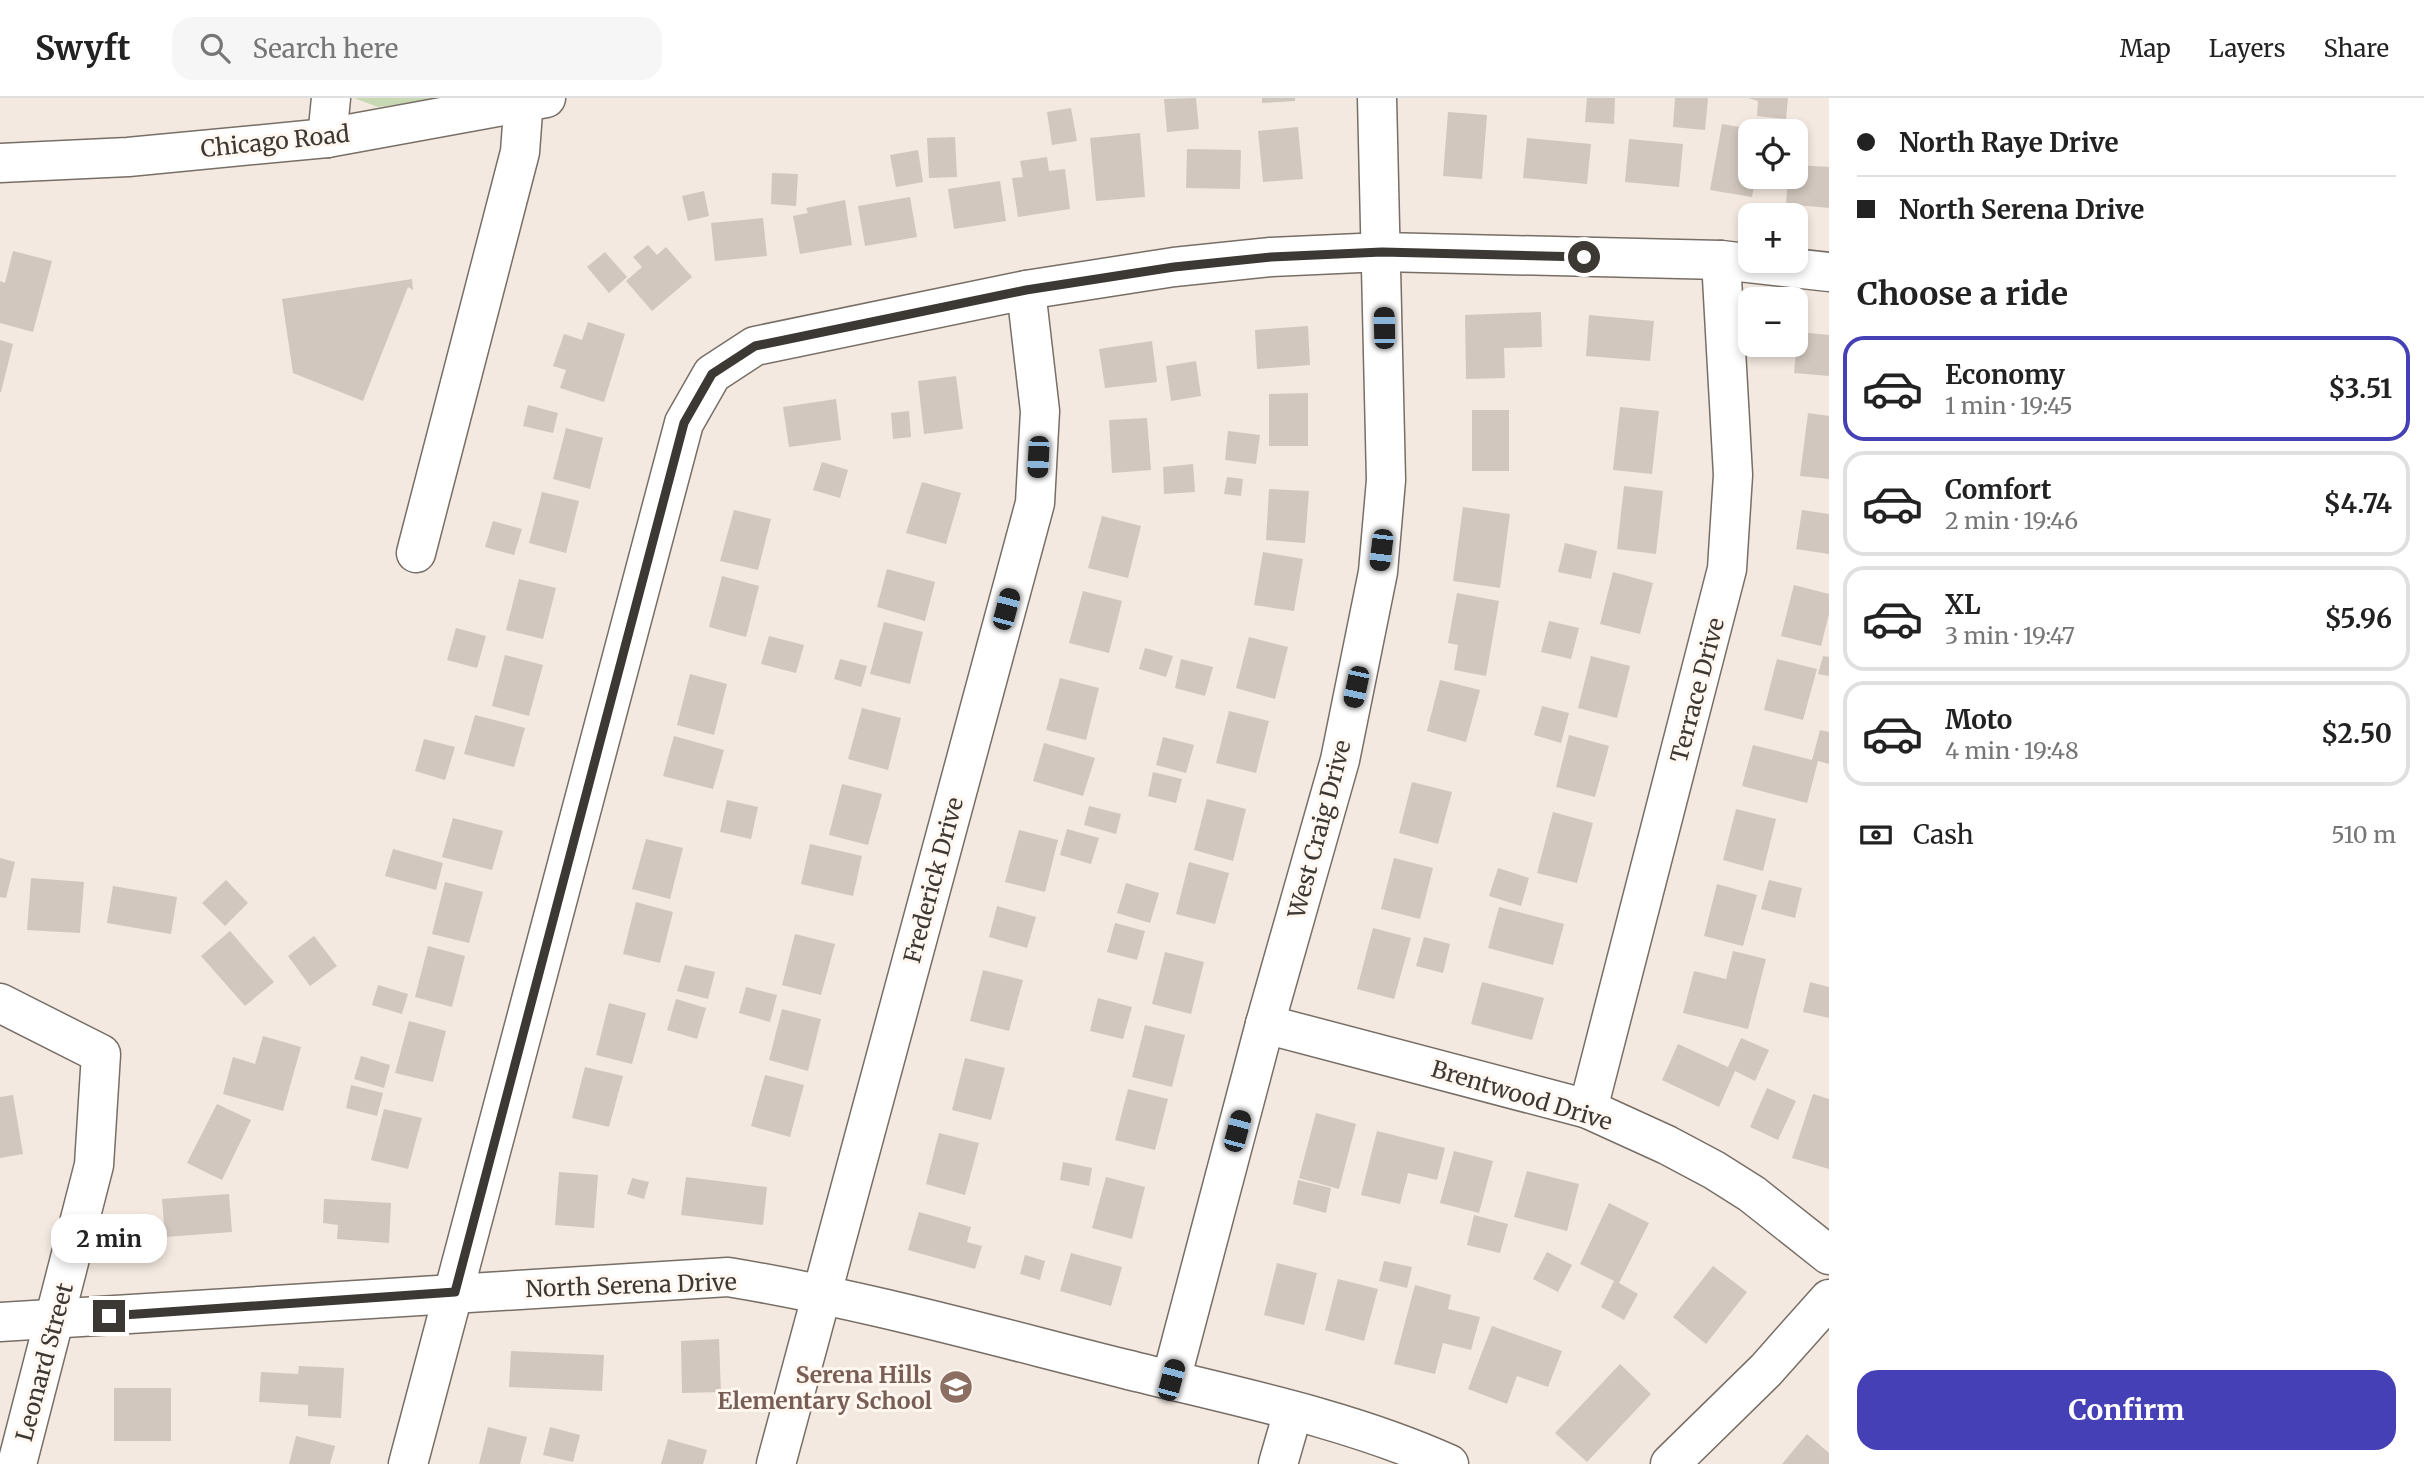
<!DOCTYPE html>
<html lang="en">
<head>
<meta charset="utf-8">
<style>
	:root { --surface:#fff; --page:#f6f6f6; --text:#222; --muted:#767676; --line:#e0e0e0; --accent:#4640b6 }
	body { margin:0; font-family:Merriweather,serif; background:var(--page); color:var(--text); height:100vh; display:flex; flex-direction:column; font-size:26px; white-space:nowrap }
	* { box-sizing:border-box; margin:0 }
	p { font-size:23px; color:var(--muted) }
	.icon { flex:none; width:38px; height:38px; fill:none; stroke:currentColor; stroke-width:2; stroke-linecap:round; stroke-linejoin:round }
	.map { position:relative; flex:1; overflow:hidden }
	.drawer { display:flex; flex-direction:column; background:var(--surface); width:595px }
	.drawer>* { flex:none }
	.guide { display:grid; align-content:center; height:154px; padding:0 28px; background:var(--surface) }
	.tools { position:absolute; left:1738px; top:21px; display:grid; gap:14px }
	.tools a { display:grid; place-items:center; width:70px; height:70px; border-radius:14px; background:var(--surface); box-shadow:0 4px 10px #0003; font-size:35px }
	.end { position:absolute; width:32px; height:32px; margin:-16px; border:9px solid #3c3834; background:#fff; box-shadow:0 0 0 4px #fff }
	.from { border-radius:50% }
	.bubble { position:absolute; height:49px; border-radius:21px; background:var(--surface); box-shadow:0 4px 10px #0003; font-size:23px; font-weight:700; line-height:49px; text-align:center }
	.car { position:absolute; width:21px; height:42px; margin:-21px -10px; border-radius:9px; box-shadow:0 0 5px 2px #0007; background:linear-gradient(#222 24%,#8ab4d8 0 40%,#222 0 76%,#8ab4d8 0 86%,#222 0) }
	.guide b { display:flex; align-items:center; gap:24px; height:66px; font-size:26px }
	.guide b+b { border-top:2px solid var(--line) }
	.guide i { width:18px; height:18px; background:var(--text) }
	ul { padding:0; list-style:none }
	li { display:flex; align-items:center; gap:21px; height:105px; margin:0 14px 10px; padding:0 14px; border:4px solid var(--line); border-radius:21px }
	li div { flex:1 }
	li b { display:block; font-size:26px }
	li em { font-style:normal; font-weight:700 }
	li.on { border-color:var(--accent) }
	li>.icon { width:63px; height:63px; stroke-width:1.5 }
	h2 { padding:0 28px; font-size:32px; line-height:84px }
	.pay { display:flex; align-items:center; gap:18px; height:77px; padding:0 28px; font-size:26px }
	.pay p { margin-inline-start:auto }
	.cta { display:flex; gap:14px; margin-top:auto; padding:14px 28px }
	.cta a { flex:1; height:80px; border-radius:21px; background:var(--accent); color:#fff; font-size:28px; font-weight:700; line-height:80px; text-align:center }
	header { display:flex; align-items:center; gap:42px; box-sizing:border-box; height:98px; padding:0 35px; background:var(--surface); border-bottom:2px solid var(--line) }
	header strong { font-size:33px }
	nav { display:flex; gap:38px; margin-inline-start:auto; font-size:24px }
	.search { width:490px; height:63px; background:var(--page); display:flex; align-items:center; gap:18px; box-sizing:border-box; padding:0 24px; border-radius:21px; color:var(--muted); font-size:26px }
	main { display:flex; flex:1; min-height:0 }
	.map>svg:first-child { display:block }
	.green { fill:#c7d9b2 }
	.building { fill:#d1c7be }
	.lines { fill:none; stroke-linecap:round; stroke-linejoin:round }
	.minor-casing { stroke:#776e66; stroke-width:41 }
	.minor { stroke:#fff; stroke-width:38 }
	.route { stroke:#3c3834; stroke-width:9 }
	.labels { text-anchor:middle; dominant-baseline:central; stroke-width:6; stroke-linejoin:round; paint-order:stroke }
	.street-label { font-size:23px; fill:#3c3834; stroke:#fff7f0 }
	.education-label { font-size:23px; font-weight:bold; fill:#785e54; stroke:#fff7f0; text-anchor:end }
</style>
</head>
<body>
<header>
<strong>Swyft</strong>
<div class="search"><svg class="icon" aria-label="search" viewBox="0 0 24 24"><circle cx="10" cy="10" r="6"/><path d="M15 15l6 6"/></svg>Search here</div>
<nav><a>Map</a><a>Layers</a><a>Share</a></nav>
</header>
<main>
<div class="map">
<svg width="1829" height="1366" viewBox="0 0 1829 1366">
	<rect width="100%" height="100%" fill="#f3e9e0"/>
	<path class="green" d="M354,0H449L378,9Z"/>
	<g class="building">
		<path d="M1196,0L1199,31L1167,34L1164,1Z"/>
		<path d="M1262,0H1295V3L1262,5Z"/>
		<path d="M1587,0H1615L1614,26L1585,24Z"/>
		<path d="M1675,0H1708L1705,32L1673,29Z"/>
		<path d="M1748,0H1788L1786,21L1757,18L1758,3Z"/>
		<path d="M1071,10L1077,43L1052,47L1047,14Z"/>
		<path d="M1448,14L1487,17L1482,81L1443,78Z"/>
		<path d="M1722,26L1756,32L1750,33V79H1756L1752,99L1710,92Z"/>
		<path d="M1298,29L1303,81L1263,84L1258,33Z"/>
		<path d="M1140,35L1145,99L1096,103L1090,40Z"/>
		<path d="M955,39L957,79L929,80L927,40Z"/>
		<path d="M1527,40L1591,46L1587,86L1523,80Z"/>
		<path d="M1629,41L1683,46L1679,89L1625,84Z"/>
		<path d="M1187,51L1241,52L1240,91L1186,90Z"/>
		<path d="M918,52L923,84L896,89L890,57Z"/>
		<path d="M1047,59L1049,73L1065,71L1070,111L1018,119L1012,80L1023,79L1020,63Z"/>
		<path d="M1796,67L1829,69V110L1786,106L1788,79H1796Z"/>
		<path d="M772,75L798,76L796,108L771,106Z"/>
		<path d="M1000,83L1006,123L954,131L948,91Z"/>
		<path d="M704,93L709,118L688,123L682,98Z"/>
		<path d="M910,99L917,139L865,148L858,108Z"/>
		<path d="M845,102L852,147L800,156L793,118L808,115L806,110Z"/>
		<path d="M763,120L767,158L715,163L711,125Z"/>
		<path d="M648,147L657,157L666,149L692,179L652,213L626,183L642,169L633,159Z"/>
		<path d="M13,153L52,163L33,234L0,225V183L5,185Z"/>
		<path d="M605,154L627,179L609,195L587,169Z"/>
		<path d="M412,181L413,192L408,189L363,303L293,275L282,201Z"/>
		<path d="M1541,214L1542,249L1504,250L1505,280L1466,281L1465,217Z"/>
		<path d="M1589,217L1654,223L1650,263L1586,258Z"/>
		<path d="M588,224L625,236L604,304L560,290L566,272L553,268L564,236L582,242Z"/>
		<path d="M1308,228L1310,267L1257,271L1255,232Z"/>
		<path d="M1798,234L1829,237V278L1794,275Z"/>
		<path d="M0,242L13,246L1,294H0Z"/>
		<path d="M1152,243L1157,284L1105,290L1099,251Z"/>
		<path d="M1196,263L1201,298L1171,303L1166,268Z"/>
		<path d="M956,278L963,331L924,336L918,283Z"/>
		<path d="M1308,295V348H1269V296Z"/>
		<path d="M836,301L841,342L789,349L783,309Z"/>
		<path d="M528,307L558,315L553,335L523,328Z"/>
		<path d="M1620,309L1659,313L1652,376L1613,372Z"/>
		<rect x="1472" y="312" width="37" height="61"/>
		<path d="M909,313L911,339L893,341L891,315Z"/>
		<path d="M1808,315L1829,318V381L1800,378Z"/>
		<path d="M1147,320L1151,372L1112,375L1109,322Z"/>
		<path d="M566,330L603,340L590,391L553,381Z"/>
		<path d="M1228,333L1260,337L1256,366L1225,362Z"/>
		<path d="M822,364L848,372L840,400L813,392Z"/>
		<path d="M1193,366L1195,394L1164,396L1163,369Z"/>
		<path d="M1227,379L1243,381L1241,398L1224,396Z"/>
		<path d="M922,384L961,395L946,446L906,435Z"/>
		<path d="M1624,388L1663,393L1656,456L1617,451Z"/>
		<path d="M1269,391L1309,393L1305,445L1266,442Z"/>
		<path d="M542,394L579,403L566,455L529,445Z"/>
		<path d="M1463,409L1510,416L1500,490L1453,483Z"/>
		<path d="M734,412L771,421L758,472L720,463Z"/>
		<path d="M1802,412L1829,416V456L1796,451Z"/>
		<path d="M1102,418L1141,428L1128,480L1088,470Z"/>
		<path d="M493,423L522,431L514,457L485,449Z"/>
		<path d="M1565,445L1597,453L1591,481L1558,474Z"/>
		<path d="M1263,454L1303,461L1294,513L1254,507Z"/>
		<path d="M887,471L935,484L925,523L877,509Z"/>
		<path d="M1613,474L1653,485L1640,536L1600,526Z"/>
		<path d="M722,478L759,488L746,539L709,529Z"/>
		<path d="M519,481L556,490L543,541L506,532Z"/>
		<path d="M1794,487L1829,496V516L1821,548L1781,538Z"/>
		<path d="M1083,493L1122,503L1109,555L1069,545Z"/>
		<path d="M1457,495L1499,503L1486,578L1454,572L1458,547L1448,545Z"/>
		<path d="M1549,523L1579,530L1571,561L1541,554Z"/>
		<path d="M884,524L923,534L910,586L870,576Z"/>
		<path d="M456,530L486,538L477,570L447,562Z"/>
		<path d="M769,538L804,547L796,575L761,566Z"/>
		<path d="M1249,539L1288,549L1275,601L1236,590Z"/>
		<path d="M1145,550L1173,558L1166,579L1139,571Z"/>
		<path d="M505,557L543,567L529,618L492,608Z"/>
		<path d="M1591,558L1630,568L1617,620L1578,610Z"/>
		<path d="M1823,558L1829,559V578L1818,576Z"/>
		<path d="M840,561L867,568L861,589L834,581Z"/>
		<path d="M1181,561L1213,569L1205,598L1175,590Z"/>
		<path d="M1777,561L1817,571L1803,622L1764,612Z"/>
		<path d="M690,576L727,586L714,637L677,627Z"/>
		<path d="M1060,580L1099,590L1086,642L1046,632Z"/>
		<path d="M1440,582L1480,592L1466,644L1427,633Z"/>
		<path d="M1542,608L1569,615L1561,645L1534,637Z"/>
		<path d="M862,610L901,620L888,672L848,661Z"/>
		<path d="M1229,613L1269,623L1256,675L1216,665Z"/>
		<path d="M475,617L525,630L514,669L464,656Z"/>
		<path d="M1820,632L1829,634V666L1818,663L1807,705L1742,688L1753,647L1812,662Z"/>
		<path d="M1569,637L1609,648L1595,699L1556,689Z"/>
		<path d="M674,638L724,652L713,691L663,678Z"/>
		<path d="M1163,639L1194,647L1186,675L1156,667Z"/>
		<path d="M424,641L455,649L445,682L415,673Z"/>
		<path d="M1044,645L1095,660L1083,698L1033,683Z"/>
		<path d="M1153,674L1182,681L1176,705L1148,698Z"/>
		<path d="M1412,684L1452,694L1438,746L1399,735Z"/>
		<path d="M842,686L882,696L868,747L829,737Z"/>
		<path d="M1207,701L1246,711L1233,763L1194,752Z"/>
		<path d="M727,702L758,709L751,741L720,734Z"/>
		<path d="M1089,708L1121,716L1116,736L1084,727Z"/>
		<path d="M1736,711L1776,721L1763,773L1723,762Z"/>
		<path d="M1553,714L1593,725L1577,785L1537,775Z"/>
		<path d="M453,720L503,733L492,772L442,759Z"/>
		<path d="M1067,731L1099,740L1091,766L1060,757Z"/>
		<path d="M1019,732L1058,742L1045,794L1005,784Z"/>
		<path d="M646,741L683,750L670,801L632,791Z"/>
		<path d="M810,746L862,758L853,798L801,786Z"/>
		<path d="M393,751L443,765L436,792L385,778Z"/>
		<path d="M0,760L15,764L6,800L0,799Z"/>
		<path d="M1394,760L1433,770L1420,821L1381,811Z"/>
		<path d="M1189,764L1229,775L1215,826L1176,816Z"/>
		<path d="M1498,770L1529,780L1521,808L1489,798Z"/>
		<path d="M31,780L84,784L80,835L27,832Z"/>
		<path d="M226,782L248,805L225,828L202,805Z"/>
		<path d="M1769,782L1802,790L1795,820L1761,811Z"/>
		<path d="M445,784L483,794L469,845L432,836Z"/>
		<path d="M1126,785L1159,795L1150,825L1117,815Z"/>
		<path d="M1717,786L1757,797L1743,848L1704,838Z"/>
		<path d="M113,788L177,799L171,836L107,825Z"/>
		<path d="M636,804L673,814L660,865L623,856Z"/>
		<path d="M997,808L1036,819L1027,850L989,839Z"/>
		<path d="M1499,809L1564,826L1553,867L1488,850Z"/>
		<path d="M1115,825L1145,833L1137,862L1107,854Z"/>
		<path d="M1373,830L1411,840L1394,901L1357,891Z"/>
		<path d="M230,833L274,884L245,908L201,858Z"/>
		<path d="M795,836L835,846L821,897L782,887Z"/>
		<path d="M314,838L337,868L310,888L288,858Z"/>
		<path d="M1424,839L1450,846L1443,875L1416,868Z"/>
		<path d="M428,848L465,858L452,909L415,899Z"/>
		<path d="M1733,853L1766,861L1748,931L1683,915L1694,873L1726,881Z"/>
		<path d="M1165,854L1204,864L1191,916L1152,906Z"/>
		<path d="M685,867L715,874L708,901L677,893Z"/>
		<path d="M983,872L1023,882L1009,933L970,923Z"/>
		<path d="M1482,884L1544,900L1532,942L1471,926Z"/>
		<path d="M1810,884L1829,889V920L1803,914Z"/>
		<path d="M378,887L408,896L402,916L372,907Z"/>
		<path d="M746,889L777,897L770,924L739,915Z"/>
		<path d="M1098,900L1132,909L1123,941L1090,933Z"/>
		<path d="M676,901L706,910L697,941L667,932Z"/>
		<path d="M609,905L646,915L632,966L596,957Z"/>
		<path d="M782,911L821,921L808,973L769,962Z"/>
		<path d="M409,923L446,933L433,984L395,975Z"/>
		<path d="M1145,927L1185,937L1172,989L1132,979Z"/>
		<path d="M263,938L301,949L283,1013L223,996L233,959L255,966Z"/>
		<path d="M1741,940L1769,952L1755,983L1735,973L1719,1009L1662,982L1678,946L1728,969Z"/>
		<path d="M361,958L390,967L384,990L354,981Z"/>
		<path d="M965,960L1005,970L991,1022L952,1012Z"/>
		<path d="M585,969L623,978L609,1029L572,1020Z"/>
		<path d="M765,977L804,987L790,1039L751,1028Z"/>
		<path d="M351,987L383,995L377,1018L346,1010Z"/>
		<path d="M1767,990L1796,1003L1778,1042L1750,1029Z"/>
		<path d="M1128,991L1168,1001L1155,1052L1115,1042Z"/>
		<path d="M1813,996L1829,1001V1071L1792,1060Z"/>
		<path d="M13,997L23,1056L0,1060V999Z"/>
		<path d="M217,1006L251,1022L222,1082L187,1065Z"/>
		<path d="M384,1011L422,1020L408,1071L371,1062Z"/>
		<path d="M1316,1015L1356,1026L1339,1091L1299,1080Z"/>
		<path d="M1377,1033L1445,1050L1437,1082L1408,1075L1400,1106L1361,1097Z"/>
		<path d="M939,1035L979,1045L965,1097L926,1086Z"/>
		<path d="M1454,1053L1493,1063L1479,1115L1440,1105Z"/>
		<path d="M1063,1064L1092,1070L1089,1088L1060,1082Z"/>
		<path d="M1527,1073L1579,1086L1567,1133L1514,1119Z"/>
		<path d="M559,1074L598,1077L594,1130L555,1127Z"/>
		<path d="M686,1079L767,1089L763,1127L681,1117Z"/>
		<path d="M1106,1079L1145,1089L1132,1141L1092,1130Z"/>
		<path d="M632,1080L649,1084L644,1101L627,1096Z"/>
		<path d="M1298,1082L1331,1090L1326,1115L1293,1106Z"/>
		<path d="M229,1096L232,1134L165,1139L162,1101Z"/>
		<path d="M324,1101L391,1105L389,1145L337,1141L338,1127L323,1125Z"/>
		<path d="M1609,1105L1649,1125L1619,1185L1638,1196L1624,1222L1601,1209L1614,1183L1580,1166Z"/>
		<path d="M919,1114L971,1129L967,1144L982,1148L975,1171L908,1152Z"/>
		<path d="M1474,1117L1508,1126L1500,1155L1467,1147Z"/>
		<path d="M1547,1154L1572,1167L1558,1194L1533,1181Z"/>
		<path d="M1071,1155L1122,1169L1111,1208L1060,1193Z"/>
		<path d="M1025,1157L1045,1163L1040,1182L1020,1176Z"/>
		<path d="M1384,1163L1412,1169L1407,1190L1379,1183Z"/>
		<path d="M1277,1165L1317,1175L1304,1227L1264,1217Z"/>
		<path d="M1713,1168L1747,1194L1706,1246L1673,1219Z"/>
		<path d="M1338,1181L1378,1191L1364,1243L1325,1232Z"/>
		<path d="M1415,1187L1451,1197L1448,1211L1480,1219L1471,1252L1443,1245L1435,1276L1394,1266Z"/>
		<path d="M1492,1228L1562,1253L1548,1289L1517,1278L1507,1306L1468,1291Z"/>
		<path d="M719,1241L721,1294L682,1295L681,1243Z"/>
		<path d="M511,1253L604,1257L602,1293L509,1289Z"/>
		<path d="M1620,1266L1651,1296L1587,1364L1555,1335Z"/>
		<path d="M299,1268L344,1270L341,1320L308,1318V1307L259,1304L261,1274L298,1276Z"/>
		<rect x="114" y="1290" width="57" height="53"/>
		<path d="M488,1329L527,1339L520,1366H479Z"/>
		<path d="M550,1329L580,1337L573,1364L543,1357Z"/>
		<path d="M1807,1336L1829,1355V1366H1782Z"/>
		<path d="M296,1338L335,1348L330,1366H289Z"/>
		<path d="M668,1341L707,1352L703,1366H661Z"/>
	</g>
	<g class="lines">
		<g class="minor-casing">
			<g id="minor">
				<path d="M327,40L331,0"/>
				<path d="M0,65L128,59L327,40L546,0"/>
				<path d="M416,455L520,54L524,0"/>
				<path d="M0,905L101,956L94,1067L17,1366"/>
				<path d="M1265,926L1588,1011L1667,1047L1714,1072L1752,1096L1829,1157"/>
				<path d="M1588,1011L1727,471L1733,377L1721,162"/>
				<path d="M0,1224L728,1179C862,1201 993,1238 1125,1271C1233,1298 1347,1320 1449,1366"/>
				<path d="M1171,1282L1265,926L1340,662L1378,474L1386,382L1377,0"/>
				<path d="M408,1366L684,325L712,276L755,248L1026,192L1174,169L1271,159L1382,154L1721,162L1829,174"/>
				<path d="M776,1366L1035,405L1040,313L1026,192"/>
				<path d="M1278,1366L1293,1314"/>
				<path d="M1670,1366L1766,1272L1829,1201"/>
			</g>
		</g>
		<use href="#minor" class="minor"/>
	</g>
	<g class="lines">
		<path class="route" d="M109,1218L455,1194L684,325L712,276L755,248L1026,192L1174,169L1271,159L1382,154L1584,159"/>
	</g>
	<defs>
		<g id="school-disc" transform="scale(1.75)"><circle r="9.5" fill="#8d6e63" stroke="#fff7f0"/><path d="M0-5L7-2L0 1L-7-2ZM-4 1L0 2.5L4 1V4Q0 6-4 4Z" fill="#fff"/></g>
	</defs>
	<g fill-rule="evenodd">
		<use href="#school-disc" x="956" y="1289"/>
	</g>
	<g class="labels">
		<g class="street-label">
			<text transform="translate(275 43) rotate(-6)">Chicago Road</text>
			<text transform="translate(1697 592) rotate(-75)">Terrace Drive</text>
			<text transform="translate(1319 731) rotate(-75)">West Craig Drive</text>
			<text transform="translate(933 782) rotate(-75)">Frederick Drive</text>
			<text transform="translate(1522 997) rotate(17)">Brentwood Drive</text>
			<text transform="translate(631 1187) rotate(-2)">North Serena Drive</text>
			<text transform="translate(44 1264) rotate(-75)">Leonard Street</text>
		</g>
		<g class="education-label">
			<text x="932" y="1276">Serena Hills<tspan x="932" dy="26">Elementary School</tspan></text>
		</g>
	</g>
</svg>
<div class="tools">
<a><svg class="icon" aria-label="locate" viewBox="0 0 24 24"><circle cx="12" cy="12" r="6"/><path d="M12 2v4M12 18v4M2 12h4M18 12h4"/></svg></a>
<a>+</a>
<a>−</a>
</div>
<i class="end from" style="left:1584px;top:159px"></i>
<i class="end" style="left:109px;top:1218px"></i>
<div class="bubble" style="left:51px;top:1116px;width:116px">2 min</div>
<i class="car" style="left:1384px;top:230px;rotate:359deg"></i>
<i class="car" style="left:1038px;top:359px;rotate:183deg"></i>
<i class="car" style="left:1381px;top:452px;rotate:187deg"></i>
<i class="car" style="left:1006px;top:511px;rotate:15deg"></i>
<i class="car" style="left:1356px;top:589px;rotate:192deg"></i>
<i class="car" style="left:1237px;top:1033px;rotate:15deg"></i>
<i class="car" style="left:1171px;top:1282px;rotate:15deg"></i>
</div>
<section class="drawer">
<div class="guide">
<b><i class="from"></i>North Raye Drive</b>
<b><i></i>North Serena Drive</b>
</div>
<h2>Choose a ride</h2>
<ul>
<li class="on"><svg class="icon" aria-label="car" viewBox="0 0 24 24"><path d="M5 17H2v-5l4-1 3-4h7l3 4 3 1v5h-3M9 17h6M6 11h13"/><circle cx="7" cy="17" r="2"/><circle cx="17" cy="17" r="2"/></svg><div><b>Economy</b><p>1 min · 19:45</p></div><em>$3.51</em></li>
<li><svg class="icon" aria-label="car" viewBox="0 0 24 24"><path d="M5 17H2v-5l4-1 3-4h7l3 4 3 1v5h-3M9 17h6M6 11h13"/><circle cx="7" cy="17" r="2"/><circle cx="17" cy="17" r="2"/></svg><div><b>Comfort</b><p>2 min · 19:46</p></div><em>$4.74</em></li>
<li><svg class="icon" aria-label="car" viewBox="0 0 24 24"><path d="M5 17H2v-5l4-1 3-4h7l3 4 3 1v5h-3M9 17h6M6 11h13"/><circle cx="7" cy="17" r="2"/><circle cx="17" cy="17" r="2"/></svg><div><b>XL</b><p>3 min · 19:47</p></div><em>$5.96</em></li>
<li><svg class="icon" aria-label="car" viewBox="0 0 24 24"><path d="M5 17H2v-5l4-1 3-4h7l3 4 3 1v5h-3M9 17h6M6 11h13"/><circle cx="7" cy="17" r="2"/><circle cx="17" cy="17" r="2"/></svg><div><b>Moto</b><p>4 min · 19:48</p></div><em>$2.50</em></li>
</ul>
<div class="pay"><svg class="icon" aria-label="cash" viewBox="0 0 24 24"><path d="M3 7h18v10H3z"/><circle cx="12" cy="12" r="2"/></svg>Cash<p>510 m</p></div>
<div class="cta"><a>Confirm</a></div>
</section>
</main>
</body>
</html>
